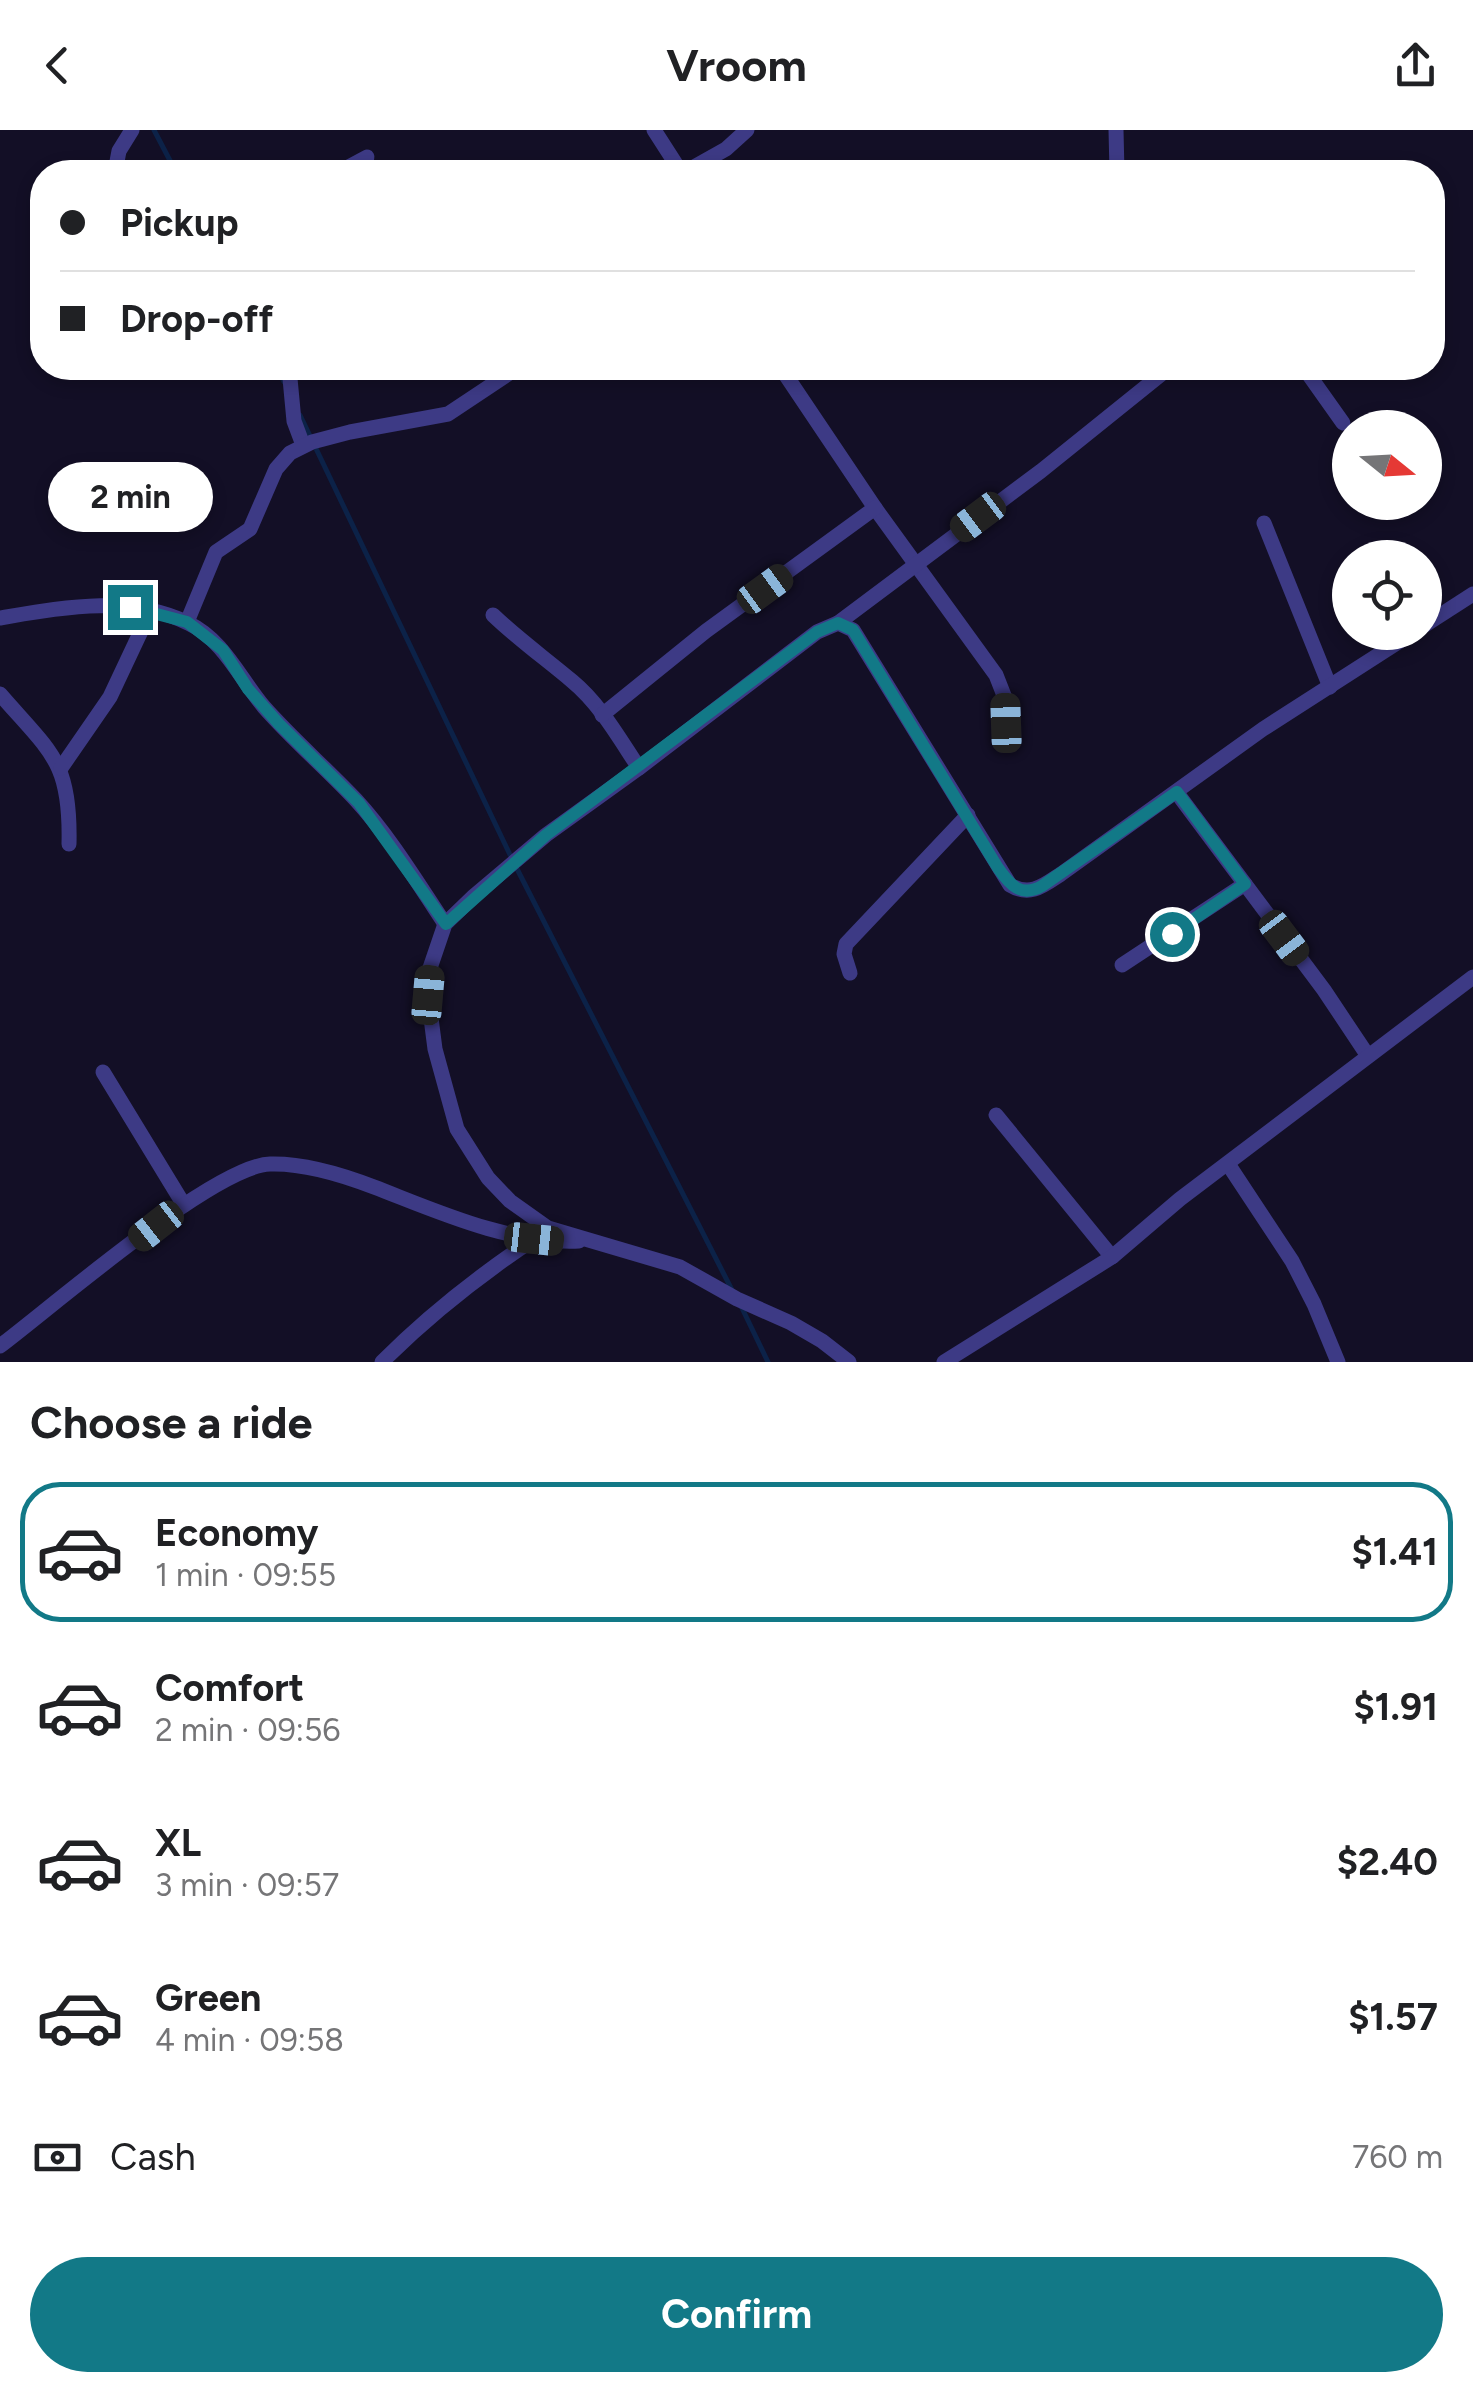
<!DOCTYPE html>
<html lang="en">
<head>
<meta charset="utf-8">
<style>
	:root { --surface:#fff; --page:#f6f6f6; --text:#202124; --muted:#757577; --line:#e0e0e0; --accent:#127987 }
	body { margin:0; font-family:Figtree,sans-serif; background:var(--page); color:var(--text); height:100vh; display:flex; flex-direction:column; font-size:38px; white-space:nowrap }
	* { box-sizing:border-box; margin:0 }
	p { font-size:32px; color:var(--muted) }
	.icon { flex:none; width:55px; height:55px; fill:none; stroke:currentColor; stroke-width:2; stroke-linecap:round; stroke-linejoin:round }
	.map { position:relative; height:1232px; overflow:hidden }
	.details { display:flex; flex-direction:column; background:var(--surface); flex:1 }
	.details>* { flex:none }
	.banner { position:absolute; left:30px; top:30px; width:1415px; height:220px; border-radius:40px; box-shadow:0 5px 15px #0003; display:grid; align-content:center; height:220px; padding:0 30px; background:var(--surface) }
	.needle { width:65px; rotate:108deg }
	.controls { position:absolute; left:1332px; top:280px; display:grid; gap:20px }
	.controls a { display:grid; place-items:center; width:110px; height:110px; border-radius:50%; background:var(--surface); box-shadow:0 5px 15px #0003; font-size:50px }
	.end { position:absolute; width:45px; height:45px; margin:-22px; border:12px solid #127987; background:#fff; box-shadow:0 0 0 5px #fff }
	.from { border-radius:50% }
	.bubble { position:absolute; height:70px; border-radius:35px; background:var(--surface); box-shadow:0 5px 15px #0003; font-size:32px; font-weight:700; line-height:70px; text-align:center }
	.car { position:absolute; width:30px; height:60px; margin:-30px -15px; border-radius:12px; box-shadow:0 0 8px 2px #0007; background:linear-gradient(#222 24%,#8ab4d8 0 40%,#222 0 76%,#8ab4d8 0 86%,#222 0) }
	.banner b { display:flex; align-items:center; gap:35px; height:95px; font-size:38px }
	.banner b+b { border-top:2px solid var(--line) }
	.banner i { width:25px; height:25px; background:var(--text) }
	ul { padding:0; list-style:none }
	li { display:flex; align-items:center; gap:30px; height:140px; margin:0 20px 15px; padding:0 10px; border:5px solid transparent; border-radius:40px }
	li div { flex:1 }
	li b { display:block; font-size:38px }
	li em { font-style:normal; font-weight:700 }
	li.on { border-color:var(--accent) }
	li>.icon { width:90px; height:90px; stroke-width:1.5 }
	h2 { padding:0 30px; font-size:45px; line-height:120px }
	.pay { display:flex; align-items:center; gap:25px; height:110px; padding:0 30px; font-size:38px }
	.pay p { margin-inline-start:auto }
	.cta { display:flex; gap:20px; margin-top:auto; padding:20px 30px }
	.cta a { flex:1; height:115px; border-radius:60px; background:var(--accent); color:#fff; font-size:40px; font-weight:700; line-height:115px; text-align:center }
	header { display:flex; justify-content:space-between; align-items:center; height:130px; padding:0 30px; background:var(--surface); font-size:45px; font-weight:700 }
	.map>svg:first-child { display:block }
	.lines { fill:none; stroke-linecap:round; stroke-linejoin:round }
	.stream { stroke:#0c2248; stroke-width:5 }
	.street { stroke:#3d3a85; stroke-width:15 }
	.route { stroke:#127987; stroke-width:12 }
</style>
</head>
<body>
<header><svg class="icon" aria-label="back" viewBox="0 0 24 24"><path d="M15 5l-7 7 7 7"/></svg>Vroom<svg class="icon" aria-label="share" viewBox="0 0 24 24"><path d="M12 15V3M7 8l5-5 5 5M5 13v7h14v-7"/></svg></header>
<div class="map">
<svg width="1473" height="1232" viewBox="0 0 1473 1232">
	<rect width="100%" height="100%" fill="#130f26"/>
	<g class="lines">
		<g class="stream">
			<path d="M154,0L176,42"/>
			<path d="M277,238L284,252"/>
			<path d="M300,285L513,731L733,1162"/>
			<path d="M741,1176L768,1232"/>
		</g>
		<g class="street">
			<path d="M654,0L681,42"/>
			<path d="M1116,0L1117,42"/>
			<path d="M115,42L119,21L132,0"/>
			<path d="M339,42L367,27"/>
			<path d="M685,42L726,19L747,0"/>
			<path d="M289,238L294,291L303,315"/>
			<path d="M781,238L875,378L996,545L1005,568L1006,593"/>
			<path d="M1304,238L1343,293"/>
			<path d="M1264,393L1330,557"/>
			<path d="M493,485C518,509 546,529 572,551C600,574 619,608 639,638"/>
			<path d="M0,488C60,478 130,464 188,493C224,510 240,549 264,577C293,610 326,638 356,670C390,707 417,752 445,794"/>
			<path d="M187,492L216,422L250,399L276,339L290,323L312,312L350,302L448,284L517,238"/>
			<path d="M838,493L1041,341L1169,238"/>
			<path d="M1425,495L1473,464"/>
			<path d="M0,564C51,623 71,631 69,714"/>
			<path d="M602,585L706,501L875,378"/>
			<path d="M61,638L110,567L150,482"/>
			<path d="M1177,663L1324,860L1368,926"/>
			<path d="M1122,835L1245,754"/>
			<path d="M850,843L844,824L846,814L968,685"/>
			<path d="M103,942L184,1075"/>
			<path d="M996,985L1112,1127"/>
			<path d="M1228,1034L1292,1131L1314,1174L1338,1232"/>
			<path d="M0,1216C52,1177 214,1036 270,1034C304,1033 343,1045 374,1057C439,1082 508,1114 579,1111"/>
			<path d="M382,1232C428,1186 480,1145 534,1109"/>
			<path d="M849,1232L822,1211L791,1193L737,1169L680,1137L548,1098L510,1071L488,1048L457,999L435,919L428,865L430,838L445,794L474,766L546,705L639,638L817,502L838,493L853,500L1010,755C1030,767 1043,756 1061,744L1263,599L1414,502"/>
			<path d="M944,1232L1112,1127L1180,1069L1473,847"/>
		</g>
	</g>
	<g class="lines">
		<path class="route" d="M130,477L187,492L223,520L248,559L279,594L359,673L446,794L546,705L817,502L838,493L853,500L998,738C1010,755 1021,768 1042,756L1177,662L1245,754L1172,804"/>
	</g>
</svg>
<div class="controls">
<a><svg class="needle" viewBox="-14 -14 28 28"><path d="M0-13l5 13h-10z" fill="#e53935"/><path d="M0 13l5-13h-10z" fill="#757577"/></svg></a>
<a><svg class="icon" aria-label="locate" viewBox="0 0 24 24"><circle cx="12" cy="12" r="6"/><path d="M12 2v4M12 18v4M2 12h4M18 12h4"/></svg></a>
</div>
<i class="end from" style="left:1172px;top:804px"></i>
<i class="end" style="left:130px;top:477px"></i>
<div class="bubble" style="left:48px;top:332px;width:165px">2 min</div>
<i class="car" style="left:978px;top:387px;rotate:233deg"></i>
<i class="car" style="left:765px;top:459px;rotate:54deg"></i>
<i class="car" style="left:1006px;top:593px;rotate:358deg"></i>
<i class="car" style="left:1284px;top:808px;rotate:143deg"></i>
<i class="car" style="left:428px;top:865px;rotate:5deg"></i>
<i class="car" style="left:156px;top:1096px;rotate:232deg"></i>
<i class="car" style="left:534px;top:1109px;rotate:96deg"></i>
<div class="banner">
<b><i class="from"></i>Pickup</b>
<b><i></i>Drop-off</b>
</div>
</div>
<section class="details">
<h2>Choose a ride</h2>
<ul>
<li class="on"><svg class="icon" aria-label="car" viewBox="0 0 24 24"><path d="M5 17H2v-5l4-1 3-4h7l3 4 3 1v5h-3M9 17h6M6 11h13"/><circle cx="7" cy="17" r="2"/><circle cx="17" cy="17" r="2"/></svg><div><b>Economy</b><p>1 min · 09:55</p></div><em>$1.41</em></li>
<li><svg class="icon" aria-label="car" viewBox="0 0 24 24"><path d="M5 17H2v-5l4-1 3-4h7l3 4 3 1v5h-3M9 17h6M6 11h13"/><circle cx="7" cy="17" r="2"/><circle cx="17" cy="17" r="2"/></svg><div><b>Comfort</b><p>2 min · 09:56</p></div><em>$1.91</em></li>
<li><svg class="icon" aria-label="car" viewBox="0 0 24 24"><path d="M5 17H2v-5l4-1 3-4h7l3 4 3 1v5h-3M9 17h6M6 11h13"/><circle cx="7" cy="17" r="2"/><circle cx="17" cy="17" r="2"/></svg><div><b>XL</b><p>3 min · 09:57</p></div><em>$2.40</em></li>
<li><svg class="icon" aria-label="car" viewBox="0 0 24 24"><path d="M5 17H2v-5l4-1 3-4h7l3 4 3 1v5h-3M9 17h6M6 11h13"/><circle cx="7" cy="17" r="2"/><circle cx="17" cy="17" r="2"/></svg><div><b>Green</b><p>4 min · 09:58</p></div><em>$1.57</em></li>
</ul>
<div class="pay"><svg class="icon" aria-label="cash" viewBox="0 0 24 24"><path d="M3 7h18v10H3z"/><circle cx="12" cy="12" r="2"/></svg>Cash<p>760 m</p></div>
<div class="cta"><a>Confirm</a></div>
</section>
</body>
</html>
